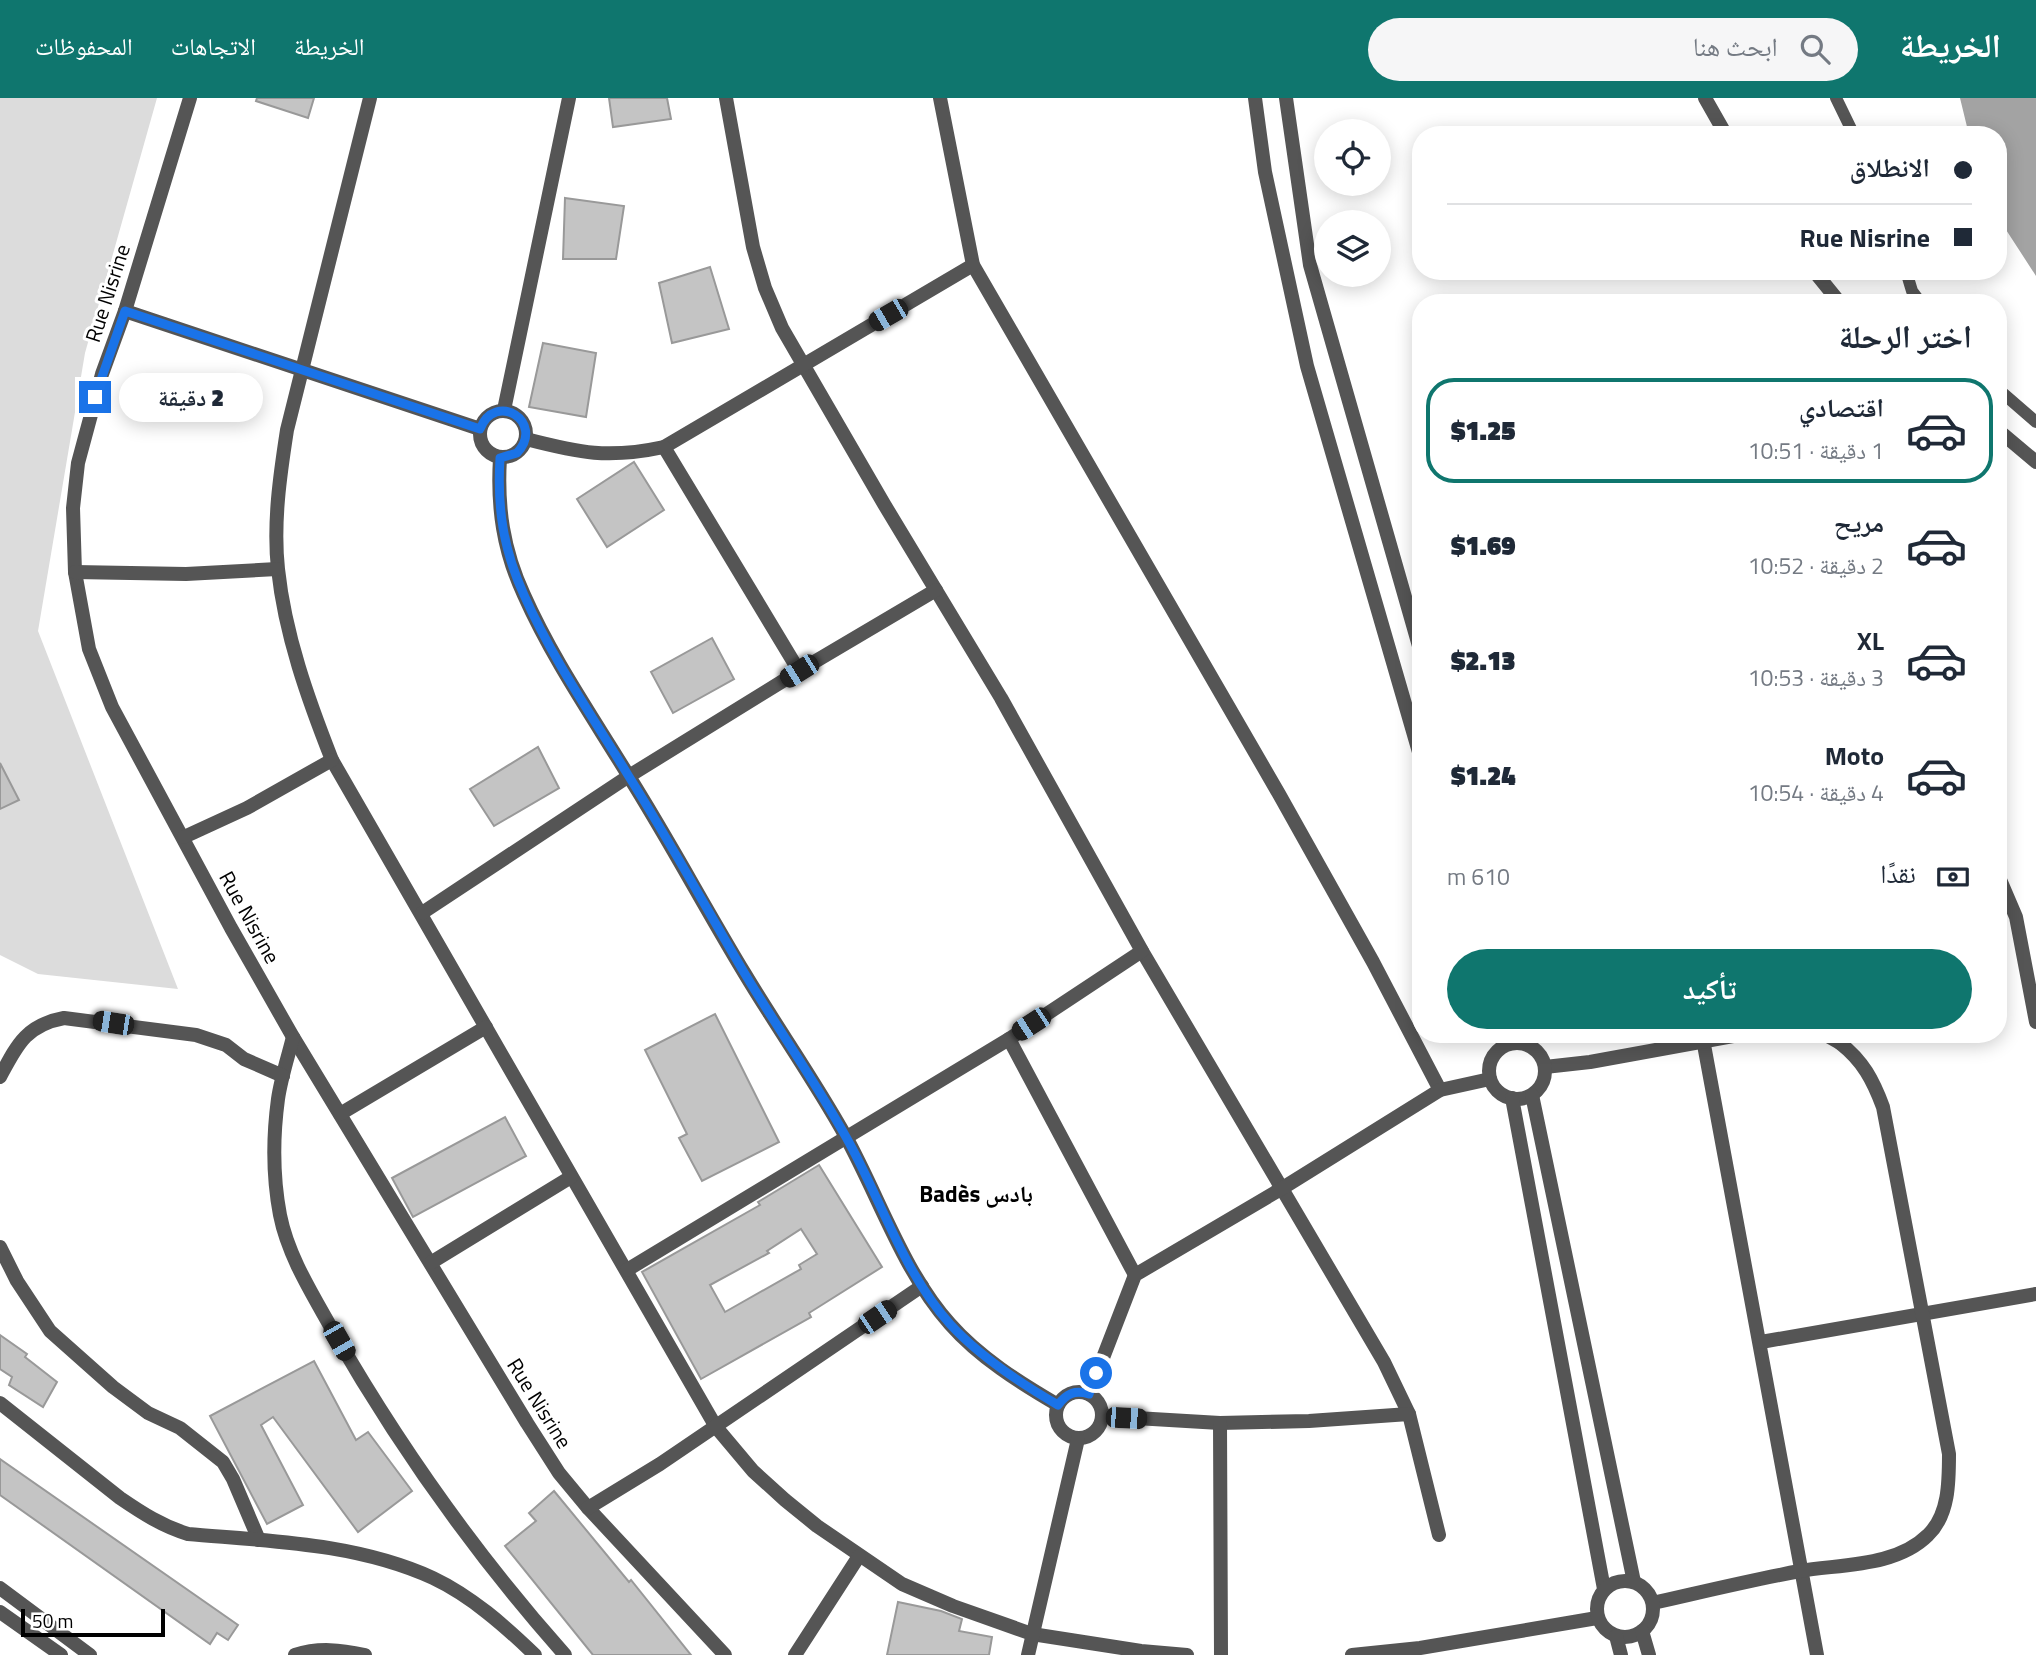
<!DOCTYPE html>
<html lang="ar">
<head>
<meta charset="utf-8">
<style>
	:root { --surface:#fff; --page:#f6f6f7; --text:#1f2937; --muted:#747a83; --line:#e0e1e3; --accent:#0f766e }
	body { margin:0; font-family:"Titillium Web","Noto Naskh Arabic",sans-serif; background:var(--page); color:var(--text); direction:rtl; height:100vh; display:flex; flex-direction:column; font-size:26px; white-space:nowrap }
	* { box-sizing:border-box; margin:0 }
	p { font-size:23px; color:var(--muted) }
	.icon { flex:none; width:38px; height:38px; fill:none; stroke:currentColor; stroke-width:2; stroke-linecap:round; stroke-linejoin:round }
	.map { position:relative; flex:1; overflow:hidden; direction:ltr }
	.panel { position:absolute; left:1412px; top:196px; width:595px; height:749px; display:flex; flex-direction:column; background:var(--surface); border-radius:28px; box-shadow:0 4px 18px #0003; direction:rtl }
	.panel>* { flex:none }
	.banner { position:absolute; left:1412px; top:28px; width:595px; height:154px; border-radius:28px; box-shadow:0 4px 18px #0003; direction:rtl; display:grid; align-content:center; height:154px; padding:0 35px; background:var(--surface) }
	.controls { position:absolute; left:1314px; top:21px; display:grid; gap:14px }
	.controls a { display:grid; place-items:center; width:77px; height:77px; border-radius:50%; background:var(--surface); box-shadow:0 4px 18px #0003; font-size:35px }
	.scale { position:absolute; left:21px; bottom:18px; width:144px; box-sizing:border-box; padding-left:7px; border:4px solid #000; border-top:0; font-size:19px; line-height:24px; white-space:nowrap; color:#000; -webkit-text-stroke:5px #fff; paint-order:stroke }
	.end { position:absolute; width:32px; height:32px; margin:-16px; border:9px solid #1a73e8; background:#fff; box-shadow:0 0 0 4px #fff }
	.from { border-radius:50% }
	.bubble { position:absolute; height:49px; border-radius:24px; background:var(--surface); box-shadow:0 4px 18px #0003; font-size:23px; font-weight:800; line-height:49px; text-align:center; direction:rtl }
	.car { position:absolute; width:21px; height:42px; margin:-21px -10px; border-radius:9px; box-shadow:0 0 5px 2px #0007; background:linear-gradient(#222 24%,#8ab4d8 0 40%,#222 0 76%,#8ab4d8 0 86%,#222 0) }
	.banner b { display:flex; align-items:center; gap:24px; height:66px; font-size:26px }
	.banner b+b { border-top:2px solid var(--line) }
	.banner i { width:18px; height:18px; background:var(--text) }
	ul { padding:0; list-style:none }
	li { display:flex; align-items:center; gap:21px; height:105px; margin:0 14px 10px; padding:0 21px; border:4px solid transparent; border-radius:28px }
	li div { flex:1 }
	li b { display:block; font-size:26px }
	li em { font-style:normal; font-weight:800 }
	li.current { border-color:var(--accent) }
	li>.icon { width:63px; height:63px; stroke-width:1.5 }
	h2 { padding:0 35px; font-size:32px; line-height:84px }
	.pay { display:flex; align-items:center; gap:18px; height:77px; padding:0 35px; font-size:26px }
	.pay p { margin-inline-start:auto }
	.action { display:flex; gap:14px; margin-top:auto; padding:14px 35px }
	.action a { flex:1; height:80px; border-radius:42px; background:var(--accent); color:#fff; font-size:28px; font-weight:800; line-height:80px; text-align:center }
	header { display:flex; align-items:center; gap:42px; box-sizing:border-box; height:98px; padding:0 35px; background:var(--accent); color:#fff }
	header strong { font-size:33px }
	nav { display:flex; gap:38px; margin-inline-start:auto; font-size:24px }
	.search { width:490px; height:63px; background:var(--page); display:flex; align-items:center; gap:18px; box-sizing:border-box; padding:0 24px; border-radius:38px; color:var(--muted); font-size:26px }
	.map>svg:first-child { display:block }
	.green { fill:#dcdcdc }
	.water { fill:#a3a3a3 }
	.building { fill:#c4c4c4; stroke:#999; stroke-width:2; fill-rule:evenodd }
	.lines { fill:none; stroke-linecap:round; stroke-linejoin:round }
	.pedestrian { stroke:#555; stroke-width:12 }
	.minor { stroke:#555; stroke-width:14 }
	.tertiary { stroke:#555; stroke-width:14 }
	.route { stroke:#1a73e8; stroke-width:9 }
	.labels { text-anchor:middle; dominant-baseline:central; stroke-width:6; stroke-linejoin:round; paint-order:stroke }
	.street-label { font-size:21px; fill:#000; stroke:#fff }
	.neighbourhood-label { font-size:23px; font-weight:bold; fill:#000; stroke:#fff }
</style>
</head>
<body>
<header>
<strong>الخريطة</strong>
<div class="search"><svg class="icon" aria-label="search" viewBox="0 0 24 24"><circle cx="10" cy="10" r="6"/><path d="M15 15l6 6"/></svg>ابحث هنا</div>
<nav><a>الخريطة</a><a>الاتجاهات</a><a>المحفوظات</a></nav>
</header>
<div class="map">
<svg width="2036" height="1557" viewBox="0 0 2036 1557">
	<rect width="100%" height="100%" fill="#fff"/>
	<path class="green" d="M0,0H157L85,255L38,533L178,891L38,876L0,857Z"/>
	<path class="water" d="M1960,0H2036V178L1999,121L1998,37H1969Z"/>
	<g class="building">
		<path d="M257,0H314L308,20L256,3Z"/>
		<path d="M609,0H667L671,21L613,29Z"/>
		<path d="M565,100L624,108L616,161H563Z"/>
		<path d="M710,169L729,231L672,245L659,185Z"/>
		<path d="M543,245L596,255L586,319L529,309Z"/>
		<path d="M634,364L664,412L607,449L577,401Z"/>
		<path d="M712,540L734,581L673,615L651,574Z"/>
		<path d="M538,649L559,690L494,728L470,691Z"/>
		<path d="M0,665L19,702L0,711Z"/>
		<path d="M715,916L779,1044L702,1083L679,1040L687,1036L645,952Z"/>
		<path d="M505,1019L526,1058L413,1119L392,1080Z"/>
		<path d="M819,1067L882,1169L809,1215L811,1219L701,1281L642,1174L760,1107L758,1104ZM801,1131L817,1156L799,1167L801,1171L725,1214L710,1187L769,1155L767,1153Z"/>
		<path d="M0,1237L27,1256L25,1259L57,1284L43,1309L9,1287L12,1279L0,1271Z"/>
		<path d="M314,1263L356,1342L368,1334L412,1393L358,1434L273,1319L261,1327L303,1407L267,1426L210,1318Z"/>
		<path d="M0,1361L238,1527L228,1542L217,1535L210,1546L0,1397Z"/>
		<path d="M554,1393L629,1484L631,1482L691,1557H593L505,1448L536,1423L529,1415Z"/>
		<path d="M898,1504L941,1513L962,1521L959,1533L992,1539L989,1557H887Z"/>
	</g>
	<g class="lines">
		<g class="pedestrian">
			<path d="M1836,0L1854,37"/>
			<path d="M1906,173L1912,193L1921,205"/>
			<path d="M1998,291L2036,324"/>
		</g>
		<g class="minor">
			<path d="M190,0L125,213L102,276L78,365L73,410L75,474L89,551L112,609L231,830L293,939L527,1325L559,1375L588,1410L725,1557"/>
			<path d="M370,0L287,332C280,377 273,425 278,471C285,537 308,601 332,662L716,1329L753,1373L785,1402L817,1428L902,1486L953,1508L1032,1536L1141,1553L1187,1557"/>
			<path d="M726,0L753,149L765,190L782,230L884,406L1001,600L1142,853L1384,1264L1409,1316L1439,1437"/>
			<path d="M940,0L973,167L1279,696L1373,864L1440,992"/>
			<path d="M125,213L480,331"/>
			<path d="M504,312L569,0"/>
			<circle cx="503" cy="336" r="23"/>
			<path d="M526,341C580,355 608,361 664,349L973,167"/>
			<path d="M664,349L799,573"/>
			<path d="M500,360C497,409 503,452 524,497C552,560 592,618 628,677C669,742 705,810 745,876C778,931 815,983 846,1039C879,1099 904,1175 950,1226C979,1259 1020,1285 1058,1307"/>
			<path d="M75,474L186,476L277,471"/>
			<path d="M184,739L247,710L332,662"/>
			<path d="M1998,777L2016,819L2036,924"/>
			<path d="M422,815L629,678L799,573L936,492"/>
			<path d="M1702,936L1817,1557"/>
			<path d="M1824,936L1840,945L1844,937"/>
			<path d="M293,939C288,959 281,980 278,1001C273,1038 273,1080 280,1117C288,1158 313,1197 333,1233C399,1348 477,1458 565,1557"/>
			<path d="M1009,941L1135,1177"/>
			<path d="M1545,969L1590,964L1744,936"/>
			<path d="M0,979C17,947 26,927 64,920L196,937L226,947L244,961L283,978"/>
			<path d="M340,1016L486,929"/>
			<path d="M0,1149L17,1183L50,1233L113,1289L148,1315L180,1330L223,1364L233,1381L259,1442"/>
			<path d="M432,1164L571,1079"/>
			<path d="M627,1172L1009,941L1142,853"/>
			<path d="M1761,1244L2036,1196"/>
			<circle cx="1079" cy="1317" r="23"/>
			<path d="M1089,1296L1135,1177L1281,1091L1440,992L1490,981"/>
			<path d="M0,1305L120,1400C142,1415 162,1428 188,1436C269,1443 357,1445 433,1480C471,1498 505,1528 535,1557"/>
			<path d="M1102,1318L1220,1325L1309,1323L1409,1316"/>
			<path d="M1220,1325L1221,1557"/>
			<path d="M588,1410L660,1366L922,1188"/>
			<path d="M0,1490L90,1557"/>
			<path d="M1653,1505C1702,1494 1751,1482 1800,1473C1841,1466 1896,1469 1928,1437C1949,1417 1949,1384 1949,1356L1883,1009C1873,982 1863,963 1840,945"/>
			<path d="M0,1514L61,1557"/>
			<path d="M295,1557C319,1549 341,1552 365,1557"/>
			<path d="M795,1557L859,1458"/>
			<path d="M1028,1557L1078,1341"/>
			<path d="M1352,1557L1420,1550L1597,1520"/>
		</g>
		<g class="tertiary">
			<path d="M1255,0L1265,74L1307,268L1421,661"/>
			<path d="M1286,0L1310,167L1421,555"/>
			<path d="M1705,0L1726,37"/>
			<path d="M1814,173L1840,205"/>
			<path d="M1998,332L2036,364"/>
			<circle cx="1517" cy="973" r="28"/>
			<path d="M1532,997L1634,1484"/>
			<path d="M1512,1000L1604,1491"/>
			<circle cx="1625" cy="1511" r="28"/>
			<path d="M1642,1533L1649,1557"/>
			<path d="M1616,1538L1621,1557"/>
		</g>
	</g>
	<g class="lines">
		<path class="route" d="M95,299L125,213L480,331C495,292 546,324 517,355L500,360C497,409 503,451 524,497C552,560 592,618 628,677C669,742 706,810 745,876C778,931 815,983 846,1039C880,1099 903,1174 950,1226C980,1259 1020,1285 1058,1307C1067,1295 1075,1292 1089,1296L1096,1275"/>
	</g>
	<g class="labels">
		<g class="street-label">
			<text transform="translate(107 195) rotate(-72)">Rue Nisrine</text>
			<text transform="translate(250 819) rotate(61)">Rue Nisrine</text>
			<text transform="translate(540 1305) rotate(58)">Rue Nisrine</text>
		</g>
		<g class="neighbourhood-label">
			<text x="976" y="1095">Badès بادس</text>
		</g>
	</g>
</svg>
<div class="controls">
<a><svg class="icon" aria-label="locate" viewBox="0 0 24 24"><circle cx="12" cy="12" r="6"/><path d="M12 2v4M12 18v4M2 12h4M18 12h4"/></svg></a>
<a><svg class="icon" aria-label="layers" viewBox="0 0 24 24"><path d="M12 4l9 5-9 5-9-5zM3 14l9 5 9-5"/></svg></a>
</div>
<div class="scale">50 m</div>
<i class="end from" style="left:1096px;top:1275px"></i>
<i class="end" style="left:95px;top:299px"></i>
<div class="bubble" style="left:119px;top:275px;width:144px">2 دقيقة</div>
<i class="car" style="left:888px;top:217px;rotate:240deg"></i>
<i class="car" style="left:799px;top:573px;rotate:238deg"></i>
<i class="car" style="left:113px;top:925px;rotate:279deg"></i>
<i class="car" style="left:1031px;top:926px;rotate:237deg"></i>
<i class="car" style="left:877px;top:1219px;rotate:56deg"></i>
<i class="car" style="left:339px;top:1243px;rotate:150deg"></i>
<i class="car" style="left:1126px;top:1320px;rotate:93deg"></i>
<div class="banner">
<b><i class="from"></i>الانطلاق</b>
<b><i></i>Rue Nisrine</b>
</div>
<section class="panel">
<h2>اختر الرحلة</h2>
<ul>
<li class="current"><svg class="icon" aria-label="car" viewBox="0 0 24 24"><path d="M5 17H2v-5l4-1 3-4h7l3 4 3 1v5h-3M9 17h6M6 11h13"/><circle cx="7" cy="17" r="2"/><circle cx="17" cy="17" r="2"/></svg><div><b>اقتصادي</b><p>1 دقيقة · 10:51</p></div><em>$1.25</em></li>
<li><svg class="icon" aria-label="car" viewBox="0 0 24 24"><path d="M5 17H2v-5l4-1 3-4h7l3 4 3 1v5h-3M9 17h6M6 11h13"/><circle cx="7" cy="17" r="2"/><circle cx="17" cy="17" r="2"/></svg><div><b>مريح</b><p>2 دقيقة · 10:52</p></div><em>$1.69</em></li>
<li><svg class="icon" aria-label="car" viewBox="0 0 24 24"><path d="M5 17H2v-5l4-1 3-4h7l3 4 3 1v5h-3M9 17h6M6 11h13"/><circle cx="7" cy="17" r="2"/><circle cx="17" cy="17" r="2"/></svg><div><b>XL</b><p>3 دقيقة · 10:53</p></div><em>$2.13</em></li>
<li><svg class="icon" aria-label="car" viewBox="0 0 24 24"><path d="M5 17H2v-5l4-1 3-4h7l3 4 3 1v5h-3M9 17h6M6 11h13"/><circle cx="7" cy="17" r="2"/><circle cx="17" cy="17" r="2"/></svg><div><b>Moto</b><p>4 دقيقة · 10:54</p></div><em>$1.24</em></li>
</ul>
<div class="pay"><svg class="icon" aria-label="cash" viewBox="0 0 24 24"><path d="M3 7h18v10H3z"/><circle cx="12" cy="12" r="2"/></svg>نقدًا<p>610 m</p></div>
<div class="action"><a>تأكيد</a></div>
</section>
</div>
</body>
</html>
